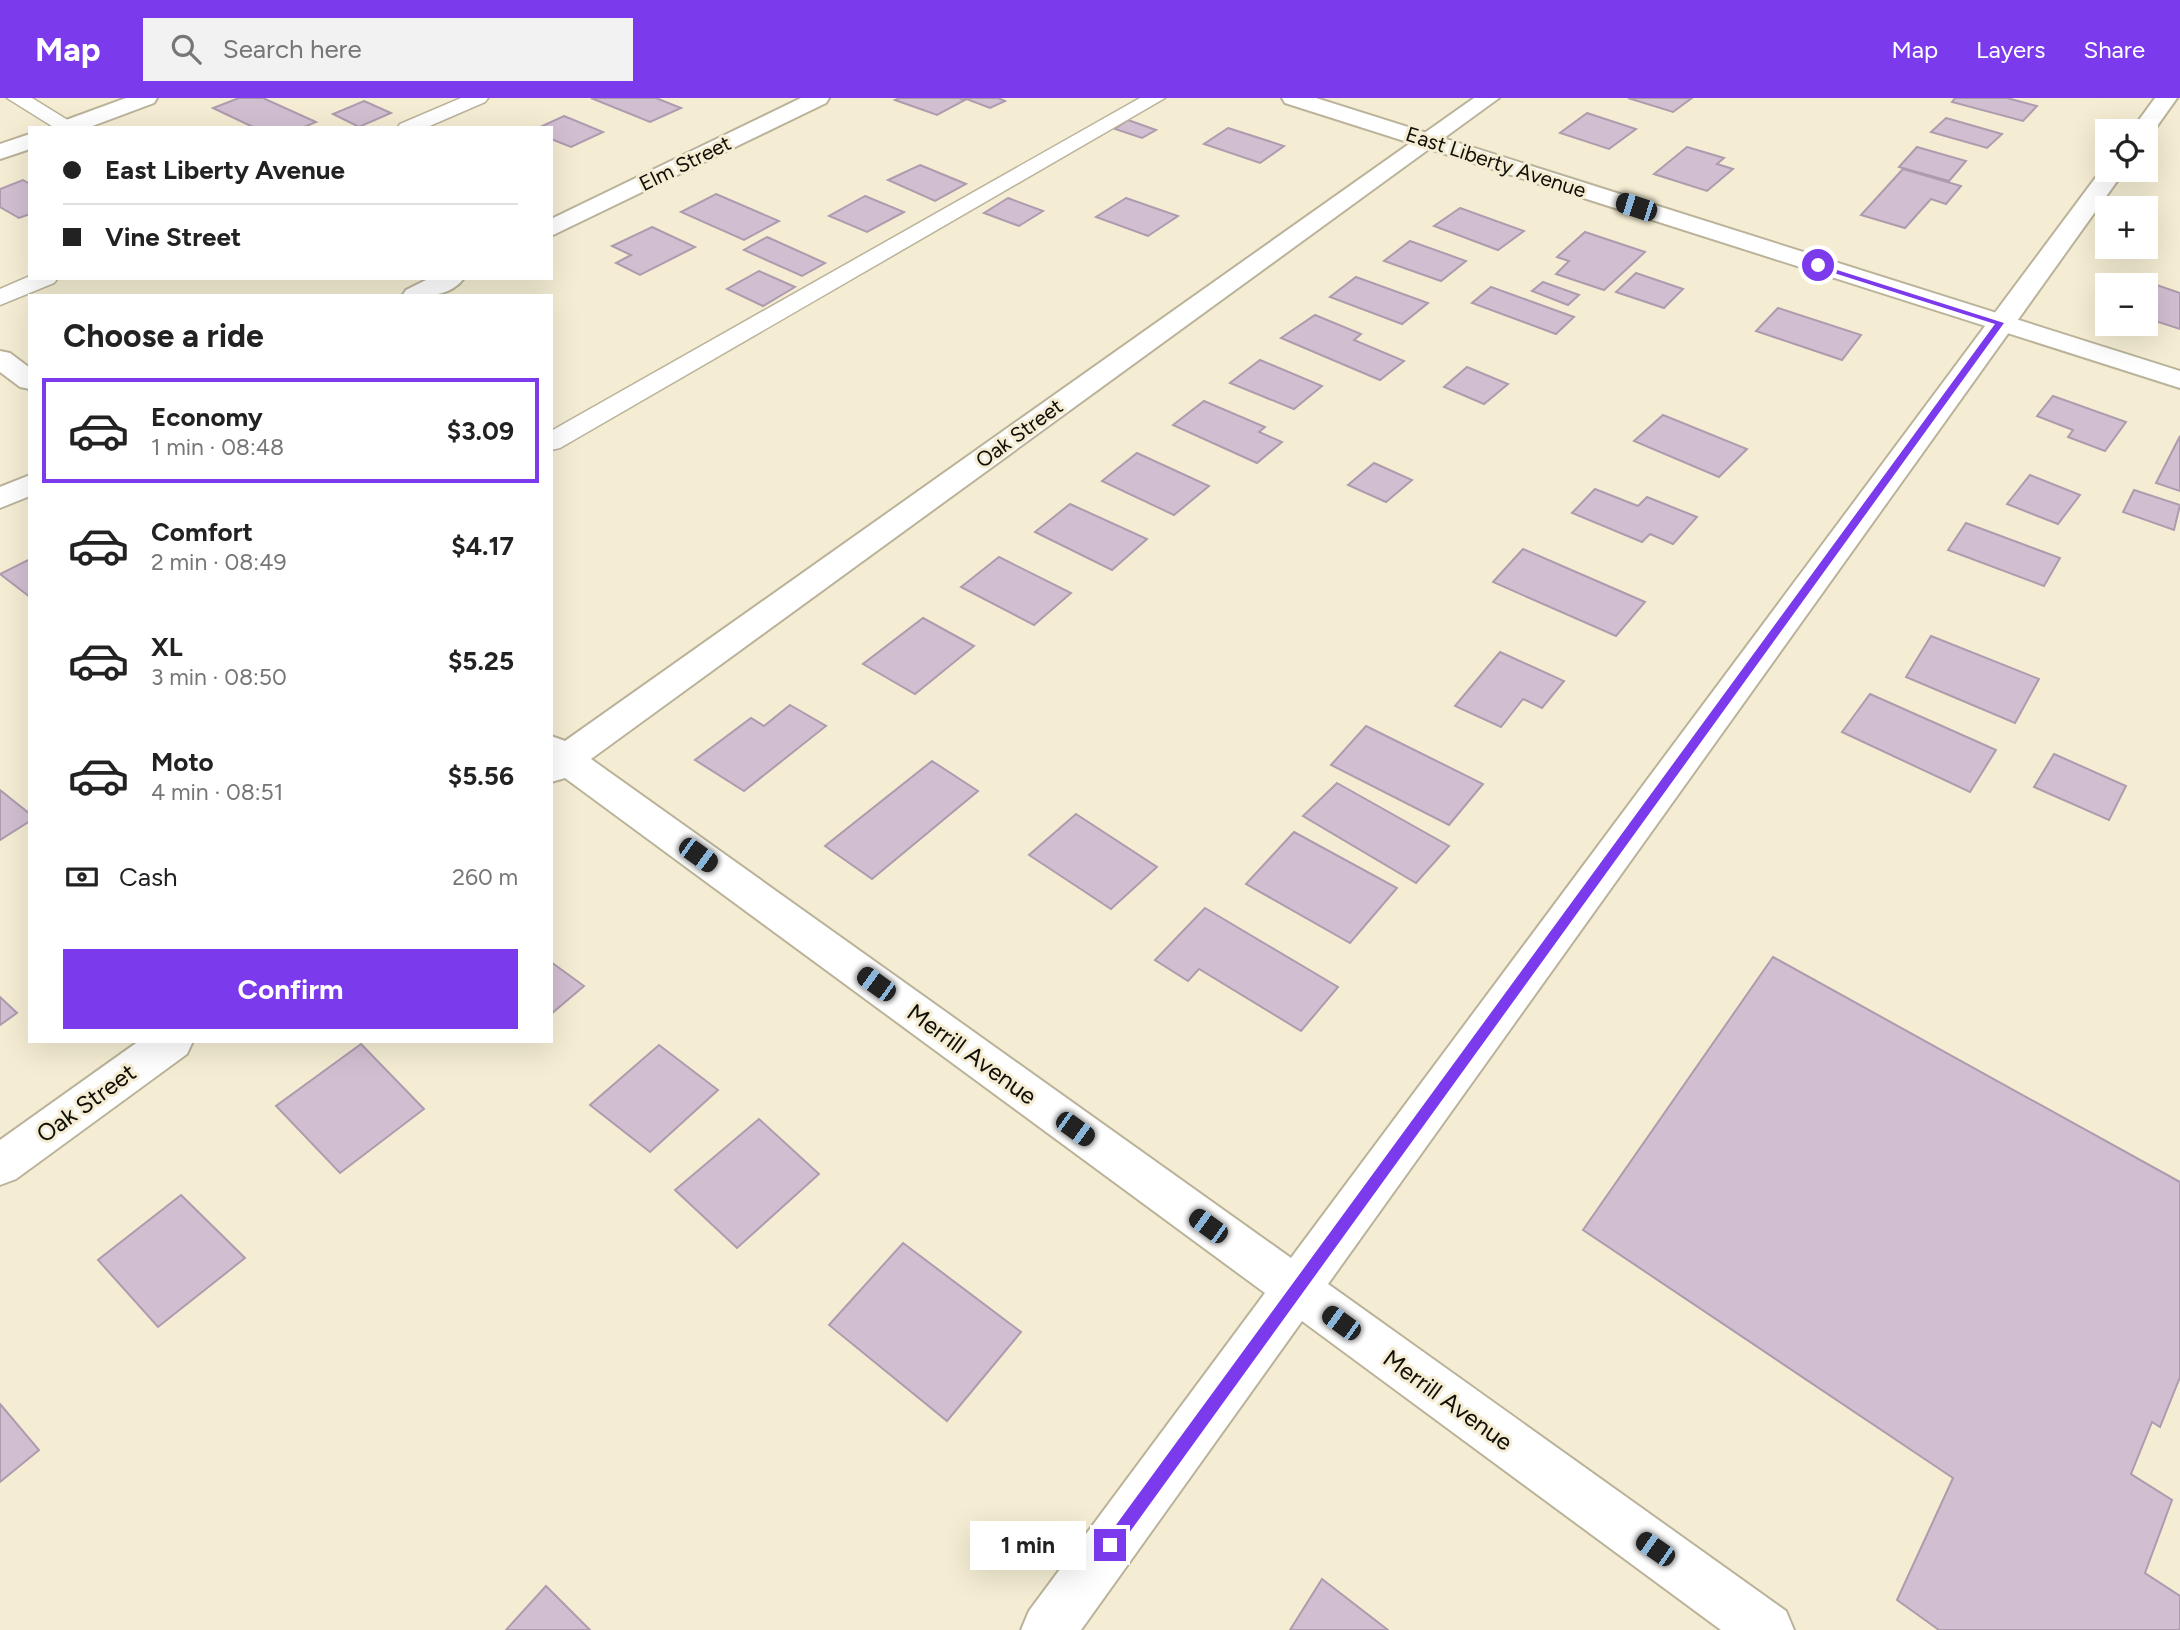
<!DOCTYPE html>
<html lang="en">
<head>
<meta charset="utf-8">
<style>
	:root { --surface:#fff; --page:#f2f2f2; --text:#222; --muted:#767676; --line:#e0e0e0; --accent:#7c3aed }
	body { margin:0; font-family:Figtree,sans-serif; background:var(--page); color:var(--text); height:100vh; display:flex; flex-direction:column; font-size:26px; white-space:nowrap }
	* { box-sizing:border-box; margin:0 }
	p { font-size:23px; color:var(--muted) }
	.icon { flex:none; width:38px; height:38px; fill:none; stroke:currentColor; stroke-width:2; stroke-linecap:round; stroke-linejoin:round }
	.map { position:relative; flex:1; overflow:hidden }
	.drawer { position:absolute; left:28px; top:196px; width:525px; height:749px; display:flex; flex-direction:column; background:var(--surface); border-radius:0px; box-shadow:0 7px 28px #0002 }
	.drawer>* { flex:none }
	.hud { position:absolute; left:28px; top:28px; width:525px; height:154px; border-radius:0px; box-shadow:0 7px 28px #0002; display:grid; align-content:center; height:154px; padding:0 35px; background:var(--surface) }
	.buttons { position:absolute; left:2095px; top:21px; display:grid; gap:14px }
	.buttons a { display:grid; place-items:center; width:63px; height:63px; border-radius:0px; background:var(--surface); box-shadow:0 7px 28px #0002; font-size:35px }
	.end { position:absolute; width:32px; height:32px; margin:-16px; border:9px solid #7c3aed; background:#fff; box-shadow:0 0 0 4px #fff }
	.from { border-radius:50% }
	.bubble { position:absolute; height:49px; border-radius:0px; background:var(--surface); box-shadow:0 7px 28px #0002; font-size:23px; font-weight:700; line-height:49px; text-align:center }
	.car { position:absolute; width:21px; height:42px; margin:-21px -10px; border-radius:9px; box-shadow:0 0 5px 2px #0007; background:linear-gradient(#222 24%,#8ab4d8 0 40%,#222 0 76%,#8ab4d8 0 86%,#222 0) }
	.hud b { display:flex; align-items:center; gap:24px; height:66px; font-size:26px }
	.hud b+b { border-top:2px solid var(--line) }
	.hud i { width:18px; height:18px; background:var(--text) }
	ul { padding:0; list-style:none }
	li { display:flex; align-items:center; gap:21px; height:105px; margin:0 14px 10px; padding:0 21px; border:4px solid transparent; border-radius:0px }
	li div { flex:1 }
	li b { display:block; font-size:26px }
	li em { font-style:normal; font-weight:700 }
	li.active { border-color:var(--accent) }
	li>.icon { width:63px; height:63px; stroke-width:1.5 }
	h2 { padding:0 35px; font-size:32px; line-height:84px }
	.pay { display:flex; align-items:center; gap:18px; height:77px; padding:0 35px; font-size:26px }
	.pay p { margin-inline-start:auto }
	.primary-button { display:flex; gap:14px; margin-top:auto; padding:14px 35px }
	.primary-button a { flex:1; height:80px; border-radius:0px; background:var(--accent); color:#fff; font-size:28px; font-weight:700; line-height:80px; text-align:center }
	header { display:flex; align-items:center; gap:42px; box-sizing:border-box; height:98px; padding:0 35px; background:var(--accent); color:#fff }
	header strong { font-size:33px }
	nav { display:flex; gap:38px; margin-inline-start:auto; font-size:24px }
	.search { width:490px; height:63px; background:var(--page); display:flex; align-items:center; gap:18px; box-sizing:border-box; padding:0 24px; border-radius:0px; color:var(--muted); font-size:26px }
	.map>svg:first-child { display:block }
	.building { fill:#d2bed1; stroke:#ae9bae; stroke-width:2 }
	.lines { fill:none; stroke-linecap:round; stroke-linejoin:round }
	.service-casing { stroke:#bab39a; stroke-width:3 }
	.minor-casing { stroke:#bab39a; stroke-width:4 }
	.primary-casing { stroke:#bab39a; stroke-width:4 }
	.service { fill:#fff; fill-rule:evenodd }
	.minor { fill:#fff; fill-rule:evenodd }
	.primary { fill:#fff; fill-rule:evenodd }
	.route { fill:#7c3aed }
	.labels { text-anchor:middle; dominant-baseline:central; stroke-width:6; stroke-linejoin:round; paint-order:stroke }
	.far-street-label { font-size:21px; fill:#100e06; stroke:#f4edd3 }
	.street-label { font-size:24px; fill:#100e06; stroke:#f4edd3 }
</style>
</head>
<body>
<header>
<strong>Map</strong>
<div class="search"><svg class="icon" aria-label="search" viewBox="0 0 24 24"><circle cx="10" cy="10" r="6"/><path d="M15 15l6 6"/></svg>Search here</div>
<nav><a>Map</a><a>Layers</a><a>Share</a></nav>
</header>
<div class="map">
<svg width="2180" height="1532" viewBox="0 0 2180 1532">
	<rect width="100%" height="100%" fill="#f4edd3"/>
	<g class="building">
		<path d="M239,0H263L316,24L302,30H255L213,10Z"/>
		<path d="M591,0H656L681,10L650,24Z"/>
		<path d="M899,0H959L965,2L937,17L895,2Z"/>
		<path d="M964,0H998L1005,3L990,10Z"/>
		<path d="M1628,0H1692L1673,14Z"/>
		<path d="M1955,0H2007L2037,8L2023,23L1952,4Z"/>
		<path d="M364,3L391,15L359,29L333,16Z"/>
		<path d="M1587,15L1636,31L1609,51L1560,35Z"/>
		<path d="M564,18L603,34L571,49L551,41V30H538Z"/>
		<path d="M1946,20L2002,36L1987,50L1931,34Z"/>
		<path d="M1128,22L1156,32L1142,40L1115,31Z"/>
		<path d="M1228,30L1284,48L1260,65L1204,46Z"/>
		<path d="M1687,49L1724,60L1717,66L1733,71L1707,93L1654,76Z"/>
		<path d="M1917,49L1966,63L1949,83L1899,69Z"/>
		<path d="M920,67L966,86L935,103L888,82Z"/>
		<path d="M1903,71L1961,88L1946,106L1931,101L1905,130L1861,117Z"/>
		<path d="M23,82L30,86V116L19,120L0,109V91Z"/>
		<path d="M716,96L779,123L744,142L681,114Z"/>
		<path d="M865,98L904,114L867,134L829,118Z"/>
		<path d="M1008,100L1043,113L1019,128L984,115Z"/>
		<path d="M1126,100L1178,118L1148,138L1096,119Z"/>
		<path d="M1460,110L1524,133L1498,152L1434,128Z"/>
		<path d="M652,129L695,149L640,177L616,165L631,157L612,148Z"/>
		<path d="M1585,134L1645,154L1604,192L1556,176L1569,163L1557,159Z"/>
		<path d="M767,139L825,165L802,178L744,152Z"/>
		<path d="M1410,143L1466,163L1441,183L1384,163Z"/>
		<path d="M759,173L795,189L763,208L727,191Z"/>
		<path d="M1636,175L1683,191L1664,210L1616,194Z"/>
		<path d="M1356,179L1428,205L1402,226L1330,199Z"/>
		<path d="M2145,183L2180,195V231L2146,220V187H2142Z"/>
		<path d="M1543,184L1579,197L1568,207L1532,193Z"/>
		<path d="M1491,189L1574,219L1556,236L1472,205Z"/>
		<path d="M1778,210L1861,237L1842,262L1756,233Z"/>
		<path d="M1315,217L1361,236L1354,242L1404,263L1380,282L1281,240Z"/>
		<path d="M1260,262L1322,288L1294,311L1230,285Z"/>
		<path d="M1467,269L1508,286L1484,306L1444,289Z"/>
		<path d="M2053,298L2126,324L2105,353L2068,339L2073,332L2037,318Z"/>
		<path d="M1204,303L1265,329L1259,334L1282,344L1257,365L1173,327Z"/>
		<path d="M1663,317L1747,351L1719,379L1634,343Z"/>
		<path d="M2180,338V393L2156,385Z"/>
		<path d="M1137,355L1209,388L1174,417L1102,383Z"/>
		<path d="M1374,365L1412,382L1386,404L1348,387Z"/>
		<path d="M2030,377L2080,397L2058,426L2007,406Z"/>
		<path d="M1595,391L1638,408L1647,399L1697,419L1673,446L1650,436L1642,444L1572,415Z"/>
		<path d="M2134,392L2180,407L2174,432L2123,414Z"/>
		<path d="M1070,406L1147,441L1112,472L1035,434Z"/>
		<path d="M1966,425L2060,460L2044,488L1948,452Z"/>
		<path d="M1523,451L1645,504L1616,538L1493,484Z"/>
		<path d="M999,459L1071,495L1034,527L961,489Z"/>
		<path d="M30,461V499L0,476Z"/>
		<path d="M923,520L974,548L915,596L863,566Z"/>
		<path d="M1931,538L2039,581L2015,625L1906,579Z"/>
		<path d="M1500,554L1564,583L1542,610L1523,601L1501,629L1455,608Z"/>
		<path d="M1870,596L1996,652L1970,694L1842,634Z"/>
		<path d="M790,607L826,628L744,693L695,662L751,620L764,628Z"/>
		<path d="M1366,628L1483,686L1449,727L1331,667Z"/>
		<path d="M2054,656L2126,688L2109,722L2034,689Z"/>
		<path d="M932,663L978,693L872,781L825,748Z"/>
		<path d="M1337,685L1449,748L1416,785L1303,718Z"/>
		<path d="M0,692L30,716V723L0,742Z"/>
		<path d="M1076,716L1157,769L1111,811L1029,757Z"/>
		<path d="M1294,734L1397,790L1350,845L1246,786Z"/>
		<path d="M1205,810L1338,889L1301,933L1199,871L1188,883L1155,862Z"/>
		<path d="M1773,859L2180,1084V1279L2160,1329L2152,1324L2131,1376L2172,1402L2145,1475L2180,1498V1532H1939L1897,1502L1953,1380L1583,1132Z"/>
		<path d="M551,864L584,888L551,916Z"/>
		<path d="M0,899L17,915L0,927Z"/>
		<path d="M361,946L424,1011L340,1075L276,1008Z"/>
		<path d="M659,947L718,992L650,1054L590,1007Z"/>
		<path d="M759,1021L819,1076L737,1150L675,1092Z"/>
		<path d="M181,1097L245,1160L158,1229L98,1162Z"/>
		<path d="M903,1145L1021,1234L947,1323L829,1227Z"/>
		<path d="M0,1306L39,1352L0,1384Z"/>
		<path d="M1322,1481L1388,1532H1290Z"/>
		<path d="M546,1488L590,1532H506Z"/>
	</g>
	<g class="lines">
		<g class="service-casing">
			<g id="service">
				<path d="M7,0H32L79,29L55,30Z"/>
				<path d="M461,0H488L485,4L425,30H397L400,26Z"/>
				<path d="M1140,0H1165L560,350L551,352V333Z"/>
				<path d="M30,178L58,180L54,185L0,207V191Z"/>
			</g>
		</g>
		<g class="minor-casing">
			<g id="minor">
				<path d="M126,0H157L154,5L87,30H55L58,25Z"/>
				<path d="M801,0H829L826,5L551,138V121Z"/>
				<path d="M1474,0H1499L591,661L1291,1160L2105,67L2107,72H2125L1328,1186L1786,1513L1794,1532H1721L1302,1223L1081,1532H1021L1029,1513L1265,1195L565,680L551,684V638L565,643Z"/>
				<path d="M2155,0H2177L2150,38L2146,39V33H2131Z"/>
				<path d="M30,36V51L0,61V46Z"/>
				<path d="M430,180H464C450,200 423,198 402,198L406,192Z"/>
				<path d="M0,253L10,255L30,270V291L20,289L0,274Z"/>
				<path d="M30,377V398L0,410V389Z"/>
				<path d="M139,943H193L187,956L16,1081L0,1087V1042Z"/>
			</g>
		</g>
		<g class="primary-casing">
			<path id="primary" d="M1282,0H1316L2180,273V290L1285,5Z"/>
		</g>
		<use href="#service" class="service"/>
		<use href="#minor" class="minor"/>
		<use href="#primary" class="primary"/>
	</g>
	<path class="route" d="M1815,165L2004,225L1116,1453H1105V1442L1995,226L1815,169Z"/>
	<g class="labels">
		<g class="far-street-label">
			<text transform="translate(1496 64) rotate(18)">East Liberty Avenue</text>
			<text transform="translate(685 65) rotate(-26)">Elm Street</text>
			<text transform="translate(1019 335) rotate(-36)">Oak Street</text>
		</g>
		<g class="street-label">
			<text transform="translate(972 956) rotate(36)">Merrill Avenue</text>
			<text transform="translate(86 1005) rotate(-36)">Oak Street</text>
			<text transform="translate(1448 1302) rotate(36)">Merrill Avenue</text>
		</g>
	</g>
</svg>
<div class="buttons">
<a><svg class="icon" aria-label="locate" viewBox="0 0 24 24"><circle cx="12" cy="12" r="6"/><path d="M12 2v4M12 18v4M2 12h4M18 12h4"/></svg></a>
<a>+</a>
<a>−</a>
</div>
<i class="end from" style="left:1818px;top:167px"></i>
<i class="end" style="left:1110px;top:1447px"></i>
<div class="bubble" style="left:970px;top:1423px;width:116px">1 min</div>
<i class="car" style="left:1636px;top:109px;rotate:288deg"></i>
<i class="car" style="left:698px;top:757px;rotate:126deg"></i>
<i class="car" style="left:876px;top:886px;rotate:306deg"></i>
<i class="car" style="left:1075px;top:1031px;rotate:126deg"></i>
<i class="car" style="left:1208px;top:1128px;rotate:306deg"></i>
<i class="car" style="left:1341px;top:1225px;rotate:306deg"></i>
<i class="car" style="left:1655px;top:1451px;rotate:305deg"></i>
<div class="hud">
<b><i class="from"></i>East Liberty Avenue</b>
<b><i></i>Vine Street</b>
</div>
<section class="drawer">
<h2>Choose a ride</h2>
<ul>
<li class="active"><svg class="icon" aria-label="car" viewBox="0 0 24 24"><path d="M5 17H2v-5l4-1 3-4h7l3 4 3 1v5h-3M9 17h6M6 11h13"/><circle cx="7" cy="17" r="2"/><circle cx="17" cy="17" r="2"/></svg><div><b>Economy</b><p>1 min · 08:48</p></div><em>$3.09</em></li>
<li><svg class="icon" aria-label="car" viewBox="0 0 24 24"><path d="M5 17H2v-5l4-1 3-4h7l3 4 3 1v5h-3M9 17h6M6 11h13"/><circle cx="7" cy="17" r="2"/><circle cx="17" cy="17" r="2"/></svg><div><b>Comfort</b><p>2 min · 08:49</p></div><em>$4.17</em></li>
<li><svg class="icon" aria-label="car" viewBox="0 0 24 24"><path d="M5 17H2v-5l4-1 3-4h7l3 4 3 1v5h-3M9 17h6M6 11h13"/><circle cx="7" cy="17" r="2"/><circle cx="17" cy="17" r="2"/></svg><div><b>XL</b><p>3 min · 08:50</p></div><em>$5.25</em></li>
<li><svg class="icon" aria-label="car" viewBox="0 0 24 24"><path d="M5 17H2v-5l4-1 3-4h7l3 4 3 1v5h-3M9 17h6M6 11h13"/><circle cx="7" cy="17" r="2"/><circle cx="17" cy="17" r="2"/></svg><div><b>Moto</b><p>4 min · 08:51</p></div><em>$5.56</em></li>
</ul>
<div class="pay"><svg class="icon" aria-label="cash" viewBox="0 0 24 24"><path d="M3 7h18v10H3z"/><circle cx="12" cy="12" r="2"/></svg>Cash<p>260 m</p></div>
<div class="primary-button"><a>Confirm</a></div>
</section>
</div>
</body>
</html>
